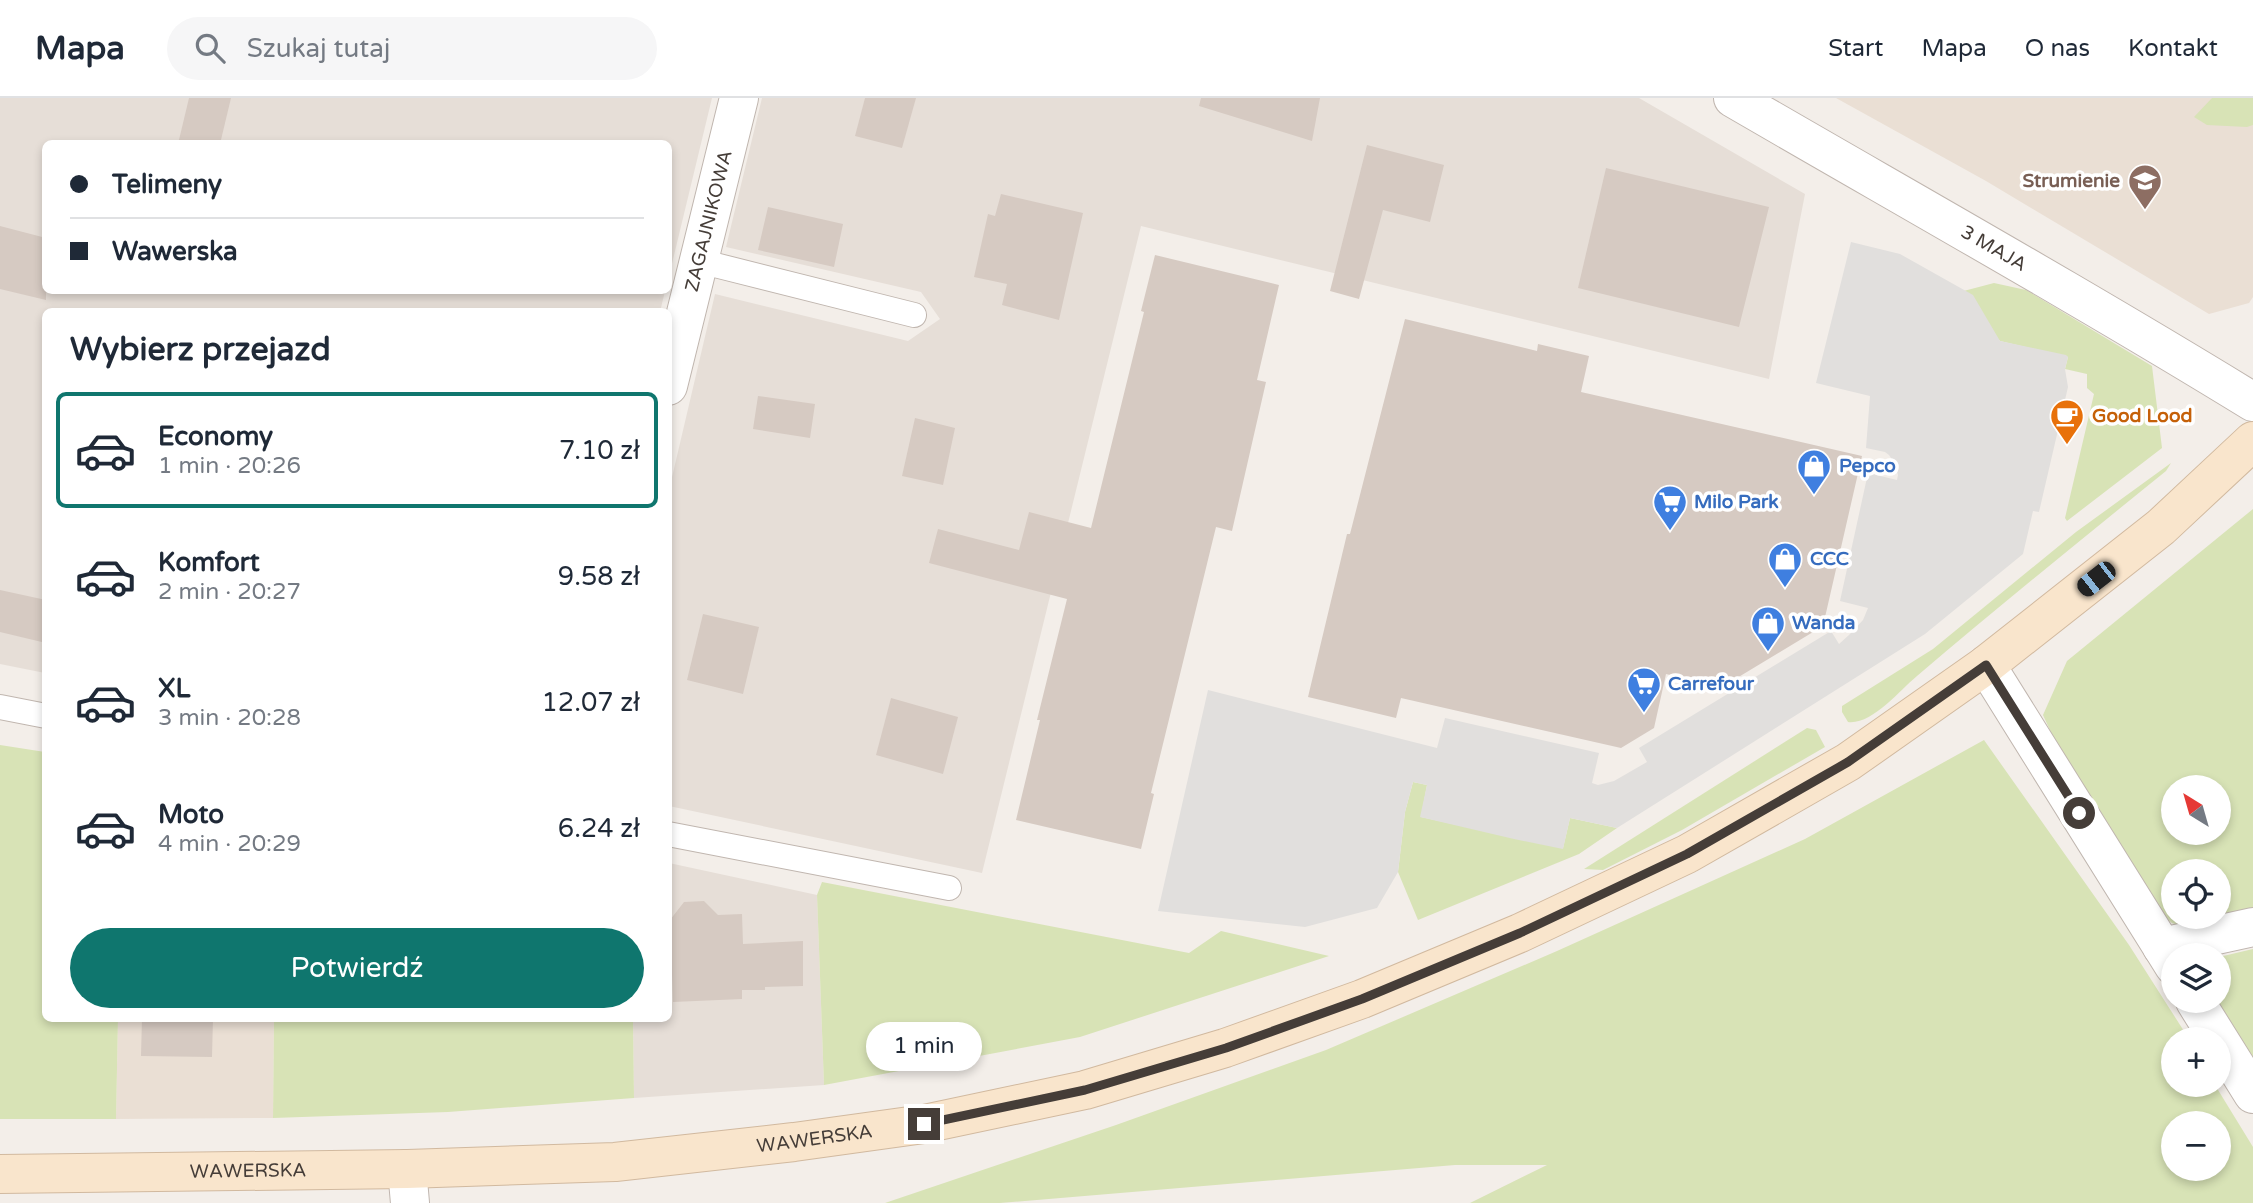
<!DOCTYPE html>
<html lang="pl">
<head>
<meta charset="utf-8">
<style>
	:root { --surface:#fff; --page:#f6f6f7; --text:#1f2937; --muted:#747a83; --line:#e0e1e3; --accent:#0f766e }
	body { margin:0; font-family:"Varela Round",sans-serif; background:var(--page); color:var(--text); height:100vh; display:flex; flex-direction:column; font-size:26px; white-space:nowrap }
	* { box-sizing:border-box; margin:0 }
	p { font-size:23px; color:var(--muted) }
	.icon { flex:none; width:38px; height:38px; fill:none; stroke:currentColor; stroke-width:2; stroke-linecap:round; stroke-linejoin:round }
	.map { position:relative; flex:1; overflow:hidden }
	.sheet { position:absolute; left:42px; top:210px; width:630px; height:714px; display:flex; flex-direction:column; background:var(--surface); border-radius:10px; box-shadow:0 4px 10px #0003 }
	.sheet>* { flex:none }
	.top-card { position:absolute; left:42px; top:42px; width:630px; height:154px; border-radius:10px; box-shadow:0 4px 10px #0003; display:grid; align-content:center; height:154px; padding:0 28px; background:var(--surface) }
	.needle { width:46px; rotate:323deg }
	.buttons { position:absolute; left:2161px; top:677px; display:grid; gap:14px }
	.buttons a { display:grid; place-items:center; width:70px; height:70px; border-radius:50%; background:var(--surface); box-shadow:0 4px 10px #0003; font-size:35px }
	.end { position:absolute; width:32px; height:32px; margin:-16px; border:9px solid #453d38; background:#fff; box-shadow:0 0 0 4px #fff }
	.from { border-radius:50% }
	.bubble { position:absolute; height:49px; border-radius:24px; background:var(--surface); box-shadow:0 4px 10px #0003; font-size:23px; font-weight:600; line-height:49px; text-align:center }
	.car { position:absolute; width:21px; height:42px; margin:-21px -10px; border-radius:9px; box-shadow:0 0 5px 2px #0007; background:linear-gradient(#222 24%,#8ab4d8 0 40%,#222 0 76%,#8ab4d8 0 86%,#222 0) }
	.top-card b { display:flex; align-items:center; gap:24px; height:66px; font-size:26px }
	.top-card b+b { border-top:2px solid var(--line) }
	.top-card i { width:18px; height:18px; background:var(--text) }
	ul { padding:0; list-style:none }
	li { display:flex; align-items:center; gap:21px; height:116px; margin:0 14px 10px; padding:0 14px; border:4px solid transparent; border-radius:10px }
	li div { flex:1 }
	li b { display:block; font-size:26px }
	li em { font-style:normal; font-weight:600 }
	li.selected { border-color:var(--accent) }
	li>.icon { width:63px; height:63px; stroke-width:1.5 }
	h2 { padding:0 28px; font-size:32px; line-height:84px }
	.action { display:flex; gap:14px; margin-top:auto; padding:14px 28px }
	.action a { flex:1; height:80px; border-radius:42px; background:var(--accent); color:#fff; font-size:28px; font-weight:600; line-height:80px; text-align:center }
	header { display:flex; align-items:center; gap:42px; box-sizing:border-box; height:98px; padding:0 35px; background:var(--surface); border-bottom:2px solid var(--line) }
	header strong { font-size:33px }
	nav { display:flex; gap:38px; margin-inline-start:auto; font-size:24px }
	.search { width:490px; height:63px; background:var(--page); display:flex; align-items:center; gap:18px; box-sizing:border-box; padding:0 24px; border-radius:38px; color:var(--muted); font-size:26px }
	.map>svg:first-child { display:block }
	.residential { fill:#e6ded7 }
	.education { fill:#eadfd4 }
	.green { fill:#d8e3b6; fill-rule:evenodd }
	.parking { fill:#e1dfdd }
	.building { fill:#d6cac2 }
	.lines { fill:none; stroke-linecap:round; stroke-linejoin:round }
	.service-casing { stroke:#c0b6af; stroke-width:26 }
	.minor-casing { stroke:#c0b6af; stroke-width:40 }
	.tertiary-casing { stroke:#c0b6af; stroke-width:40 }
	.secondary-casing { stroke:#d1b99f; stroke-width:40 }
	.service { stroke:#fff; stroke-width:24 }
	.minor { stroke:#fff; stroke-width:38 }
	.tertiary { stroke:#fff; stroke-width:38 }
	.secondary { stroke:#f9e5cc; stroke-width:38 }
	.route { stroke:#453d38; stroke-width:9 }
	.labels { text-anchor:middle; dominant-baseline:central; stroke-width:7; stroke-linejoin:round; paint-order:stroke }
	.education-label { font-size:19px; font-weight:bold; fill:#785e54; stroke:#fff; text-anchor:end }
	.street-label { font-size:19px; fill:#453d38; stroke:#fff }
	.food-label { font-size:19px; font-weight:bold; fill:#c56008; stroke:#fff; text-anchor:start }
	.shop-label { font-size:19px; font-weight:bold; fill:#366cbe; stroke:#fff; text-anchor:start }
</style>
</head>
<body>
<header>
<strong>Mapa</strong>
<div class="search"><svg class="icon" aria-label="search" viewBox="0 0 24 24"><circle cx="10" cy="10" r="6"/><path d="M15 15l6 6"/></svg>Szukaj tutaj</div>
<nav><a>Start</a><a>Mapa</a><a>O nas</a><a>Kontakt</a></nav>
</header>
<div class="map">
<svg width="2253" height="1105" viewBox="0 0 2253 1105">
	<rect width="100%" height="100%" fill="#f3eee9"/>
	<g class="residential">
		<path d="M0,0H712L669,178L668,46H46V192L665,193L660,214H46L45,575L0,566Z"/>
		<path d="M762,0H1639L1805,96L1769,281L1141,128L982,775L669,708V392L715,196L908,243L940,221L921,194L726,149Z"/>
		<path d="M669,765L817,797L824,987L634,1000L633,921L668,920Z"/>
	</g>
	<g class="education">
		<path d="M1836,0H2253V199L2249,205L2209,216L1986,83Z"/>
		<path d="M118,921H274L273,1020L116,1021Z"/>
	</g>
	<g class="green">
		<path d="M2212,0H2253V27L2247,29L2207,27L2194,19Z"/>
		<path d="M1994,185L2026,192L2152,268L2162,350L2067,423L2065,420L2094,296L2087,290V276L2065,271L2068,259L2000,243L1956,195Z"/>
		<path d="M2171,365L2166,373C2082,441 1999,508 1917,578C1899,593 1872,627 1848,624L1842,614V608L1933,551L2076,434Z"/>
		<path d="M2253,411V813L2186,830L2172,825L2159,814L2059,652L2043,617L2067,563ZM2174,690H2219V735H2174ZM2174,774H2219V819H2174Z"/>
		<path d="M1807,630L1816,632L1825,649L1682,732L1603,772L1584,771Z"/>
		<path d="M1984,642L2129,847L2189,941L2174,942V987H2215L2253,1049V1105H1470L1547,1067H1455L1000,1105H885L1116,1027L1326,952L1557,853L1805,741ZM2174,1026H2219V1071H2174Z"/>
		<path d="M0,647L45,654L46,920L118,921L116,1021H0Z"/>
		<path d="M1413,684L1427,687L1421,719L1563,750L1570,720L1617,730L1579,756L1418,822L1398,774L1405,714Z"/>
		<path d="M822,784L1189,855L1221,833L1329,858L1080,939L824,987L817,797Z"/>
		<path d="M2253,851V967L2214,903H2219V859Z"/>
		<path d="M274,921H633L634,1000L448,1014L273,1020Z"/>
	</g>
	<path class="parking" d="M1851,144L1900,156L1973,197L2000,243L2066,257L2068,259L2065,271L2068,289L2039,414L2033,413L2023,456L1925,536L1617,730L1570,720L1563,751L1514,741L1420,719L1427,687L1413,684L1405,714L1398,774L1377,810L1305,829L1158,813L1208,592L1437,650L1445,620L1599,655L1592,685L1598,687L1614,683L1647,664L1639,650L1831,533L1839,546L1849,537L1863,522L1868,510L1840,503L1868,375L1897,382L1898,377L1895,366L1889,357L1885,354L1866,350L1870,298L1816,285Z"/>
	<g class="building">
		<path d="M189,0H231L220,46H178Z"/>
		<path d="M865,0H916L902,50L855,38Z"/>
		<path d="M1201,0H1320L1312,43L1199,8Z"/>
		<path d="M1367,47L1444,67L1430,124L1383,112L1359,201L1330,193Z"/>
		<path d="M1606,70L1769,109L1739,229L1578,190Z"/>
		<path d="M1001,96L1083,115L1059,222L1002,207L1007,186L974,179L988,116L995,118Z"/>
		<path d="M768,109L843,126L834,169L758,152Z"/>
		<path d="M0,128L46,140V202L0,191Z"/>
		<path d="M1155,157L1279,187L1257,282L1266,284L1232,433L1216,429L1151,695L1154,696L1141,751L1016,722L1040,622H1037L1067,501L929,465L938,431L1019,452L1029,414L1091,430L1144,214L1141,213Z"/>
		<path d="M1405,221L1537,253L1538,246L1589,258L1581,294L1862,358L1823,528L1722,589L1666,576L1654,630L1621,650L1401,600L1396,620L1308,599L1347,436H1350Z"/>
		<path d="M758,298L815,306L810,340L753,331Z"/>
		<path d="M915,320L955,330L943,387L902,378Z"/>
		<path d="M0,492L46,502V545L0,534Z"/>
		<path d="M703,516L759,529L743,596L687,582Z"/>
		<path d="M891,600L958,619L943,676L876,657Z"/>
		<path d="M704,803L718,817L742,816L743,846L803,843V888L765,889V892H742V901L673,904L670,822L684,804Z"/>
		<path d="M142,920H213L212,959L141,958Z"/>
	</g>
	<g class="lines">
		<g class="service-casing">
			<g id="service">
				<path d="M699,163L914,217"/>
				<path d="M0,609L46,618"/>
				<path d="M668,736L949,790"/>
			</g>
		</g>
		<g class="minor-casing">
			<g id="minor">
				<path id="s1" d="M668,288L739,0"/>
				<path d="M1986,567L2174,868"/>
				<path d="M2162,849L2253,829"/>
				<path d="M2195,903L2253,996"/>
				<path d="M407,1071L410,1105"/>
			</g>
		</g>
		<g class="tertiary-casing">
			<g id="tertiary">
				<path id="s2" d="M1733,0C1907,101 2082,199 2253,304"/>
			</g>
		</g>
		<g class="secondary-casing">
			<g id="secondary">
				<path id="s3" d="M0,1076L407,1071L615,1064L794,1044L924,1026L1085,992L1225,950L1362,901L1520,835L1687,756L1848,664L1986,567L2161,429L2253,343"/>
			</g>
		</g>
		<use href="#service" class="service"/>
		<use href="#minor" class="minor"/>
		<use href="#tertiary" class="tertiary"/>
		<use href="#secondary" class="secondary"/>
	</g>
	<g class="lines">
		<path class="route" d="M924,1026L1085,992L1226,950L1362,901L1520,835L1687,756L1848,664L1986,567L2079,715"/>
	</g>
	<defs>
		<g id="school-pin" transform="scale(1.75)"><path d="M0 17L-7.5 6A9.5 9.5 0 1 1 7.5 6Z" fill="#8d6e63" stroke="#fff"/><path d="M0-5L7-2L0 1L-7-2ZM-4 1L0 2.5L4 1V4Q0 6-4 4Z" fill="#fff"/></g>
		<g id="cafe-pin" transform="scale(1.75)"><path d="M0 17L-7.5 6A9.5 9.5 0 1 1 7.5 6Z" fill="#e8710a" stroke="#fff"/><path d="M-5.5-4.5H6V0H3Q3 3.5 0 3.5H-2.5Q-5.5 3.5-5.5 0ZM3-3.2v2h1.7v-2ZM-6 4.5H4V6H-6Z" fill="#fff"/></g>
		<g id="shop-pin" transform="scale(1.75)"><path d="M0 17L-7.5 6A9.5 9.5 0 1 1 7.5 6Z" fill="#3f7fe0" stroke="#fff"/><path d="M-5-2.5h2.3a2.7 3.5 0 0 1 5.4 0H5L5.5 6h-11ZM-1.5-2.5h3a1.5 2.3 0 0 0-3 0Z" fill="#fff"/></g>
		<g id="supermarket-pin" transform="scale(1.75)"><path d="M0 17L-7.5 6A9.5 9.5 0 1 1 7.5 6Z" fill="#3f7fe0" stroke="#fff"/><path d="M-6-5.5h2.5l.6 2H6L4.5 2H-2.5L-4.4-4H-6ZM-1.5 3.2a1.3 1.3 0 1 0 .1 0ZM3 3.2a1.3 1.3 0 1 0 .1 0Z" fill="#fff"/></g>
	</defs>
	<g fill-rule="evenodd">
		<use href="#school-pin" x="2145" y="83"/>
		<use href="#cafe-pin" x="2067" y="318"/>
		<use href="#shop-pin" x="1814" y="368"/>
		<use href="#supermarket-pin" x="1670" y="404"/>
		<use href="#shop-pin" x="1785" y="461"/>
		<use href="#shop-pin" x="1768" y="525"/>
		<use href="#supermarket-pin" x="1644" y="586"/>
	</g>
	<g class="labels">
		<g class="education-label">
			<text x="2120" y="83">Strumienie</text>
		</g>
		<g class="street-label">
			<text stroke="none"><textPath href="#s1" startOffset="170">ZAGAJNIKOWA</textPath></text>
			<text stroke="none"><textPath href="#s2" startOffset="301">3 MAJA</textPath></text>
			<text stroke="none"><textPath href="#s3" startOffset="816">WAWERSKA</textPath></text>
			<text stroke="none"><textPath href="#s3" startOffset="248">WAWERSKA</textPath></text>
		</g>
		<g class="food-label">
			<text x="2092" y="318">Good Lood</text>
		</g>
		<g class="shop-label">
			<text x="1839" y="368">Pepco</text>
			<text x="1694" y="404">Milo Park</text>
			<text x="1810" y="461">CCC</text>
			<text x="1792" y="525">Wanda</text>
			<text x="1668" y="586">Carrefour</text>
		</g>
	</g>
</svg>
<div class="buttons">
<a><svg class="needle" viewBox="-14 -14 28 28"><path d="M0-13l5 13h-10z" fill="#e53935"/><path d="M0 13l5-13h-10z" fill="#747a83"/></svg></a>
<a><svg class="icon" aria-label="locate" viewBox="0 0 24 24"><circle cx="12" cy="12" r="6"/><path d="M12 2v4M12 18v4M2 12h4M18 12h4"/></svg></a>
<a><svg class="icon" aria-label="layers" viewBox="0 0 24 24"><path d="M12 4l9 5-9 5-9-5zM3 14l9 5 9-5"/></svg></a>
<a>+</a>
<a>−</a>
</div>
<i class="end from" style="left:2079px;top:715px"></i>
<i class="end" style="left:924px;top:1026px"></i>
<div class="bubble" style="left:866px;top:924px;width:116px">1 min</div>
<i class="car" style="left:2096px;top:481px;rotate:232deg"></i>
<div class="top-card">
<b><i class="from"></i>Telimeny</b>
<b><i></i>Wawerska</b>
</div>
<section class="sheet">
<h2>Wybierz przejazd</h2>
<ul>
<li class="selected"><svg class="icon" aria-label="car" viewBox="0 0 24 24"><path d="M5 17H2v-5l4-1 3-4h7l3 4 3 1v5h-3M9 17h6M6 11h13"/><circle cx="7" cy="17" r="2"/><circle cx="17" cy="17" r="2"/></svg><div><b>Economy</b><p>1 min · 20:26</p></div><em>7.10 zł</em></li>
<li><svg class="icon" aria-label="car" viewBox="0 0 24 24"><path d="M5 17H2v-5l4-1 3-4h7l3 4 3 1v5h-3M9 17h6M6 11h13"/><circle cx="7" cy="17" r="2"/><circle cx="17" cy="17" r="2"/></svg><div><b>Komfort</b><p>2 min · 20:27</p></div><em>9.58 zł</em></li>
<li><svg class="icon" aria-label="car" viewBox="0 0 24 24"><path d="M5 17H2v-5l4-1 3-4h7l3 4 3 1v5h-3M9 17h6M6 11h13"/><circle cx="7" cy="17" r="2"/><circle cx="17" cy="17" r="2"/></svg><div><b>XL</b><p>3 min · 20:28</p></div><em>12.07 zł</em></li>
<li><svg class="icon" aria-label="car" viewBox="0 0 24 24"><path d="M5 17H2v-5l4-1 3-4h7l3 4 3 1v5h-3M9 17h6M6 11h13"/><circle cx="7" cy="17" r="2"/><circle cx="17" cy="17" r="2"/></svg><div><b>Moto</b><p>4 min · 20:29</p></div><em>6.24 zł</em></li>
</ul>
<div class="action"><a>Potwierdź</a></div>
</section>
</div>
</body>
</html>
